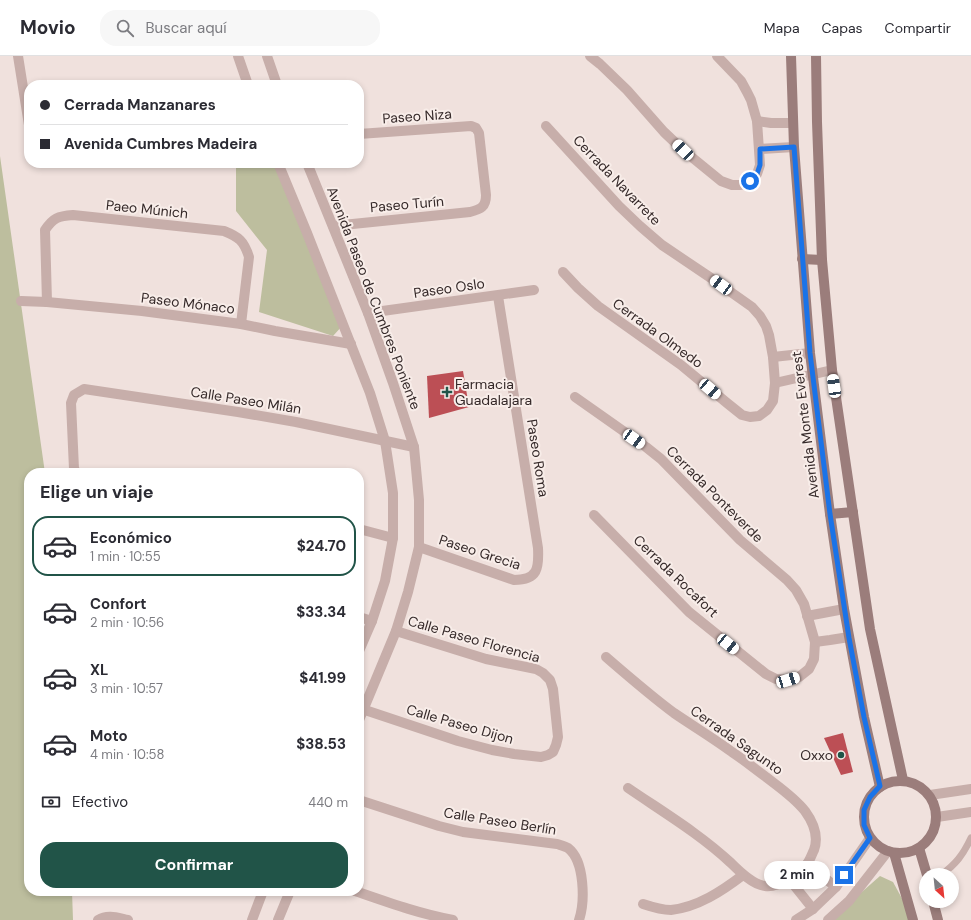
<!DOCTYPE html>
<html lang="es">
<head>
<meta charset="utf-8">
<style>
	:root { --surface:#fff; --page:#f7f7f7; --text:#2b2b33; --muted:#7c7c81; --line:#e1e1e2; --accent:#215448 }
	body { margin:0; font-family:"DM Sans",sans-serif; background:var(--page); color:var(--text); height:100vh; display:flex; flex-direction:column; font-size:15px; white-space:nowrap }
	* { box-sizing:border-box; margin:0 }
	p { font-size:13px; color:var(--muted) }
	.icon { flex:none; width:22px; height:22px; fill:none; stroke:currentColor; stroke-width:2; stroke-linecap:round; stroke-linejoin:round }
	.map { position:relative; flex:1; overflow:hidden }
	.details { position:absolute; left:24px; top:412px; width:340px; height:428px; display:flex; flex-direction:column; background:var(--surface); border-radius:16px; box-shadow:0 2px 6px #0003 }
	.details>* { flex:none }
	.guide { position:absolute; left:24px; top:24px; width:340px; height:88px; border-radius:16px; box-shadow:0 2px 6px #0003; display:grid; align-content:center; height:88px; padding:0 16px; background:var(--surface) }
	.needle { width:26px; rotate:153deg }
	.fabs { position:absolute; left:919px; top:812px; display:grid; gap:8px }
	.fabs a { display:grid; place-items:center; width:40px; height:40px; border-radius:50%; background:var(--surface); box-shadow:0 2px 6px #0003; font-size:20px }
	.end { position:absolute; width:18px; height:18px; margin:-9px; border:5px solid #1a73e8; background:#fff; box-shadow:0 0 0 2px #fff }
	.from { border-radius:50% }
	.bubble { position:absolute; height:28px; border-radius:14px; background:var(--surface); box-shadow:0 2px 6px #0003; font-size:13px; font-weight:700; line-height:28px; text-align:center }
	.car { position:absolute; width:12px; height:24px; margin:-12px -6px; border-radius:5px; box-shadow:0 0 3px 1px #0007; background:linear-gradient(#fff 24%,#345 0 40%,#fff 0 76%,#345 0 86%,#fff 0) }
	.guide b { display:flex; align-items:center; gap:14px; height:38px; font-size:15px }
	.guide b+b { border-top:1px solid var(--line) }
	.guide i { width:10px; height:10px; background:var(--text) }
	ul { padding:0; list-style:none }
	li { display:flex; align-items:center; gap:12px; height:60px; margin:0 8px 6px; padding:0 8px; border:2px solid transparent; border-radius:16px }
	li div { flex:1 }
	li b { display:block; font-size:15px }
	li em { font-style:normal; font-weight:700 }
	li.current { border-color:var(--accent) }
	li>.icon { width:36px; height:36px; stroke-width:1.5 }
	h2 { padding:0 16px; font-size:18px; line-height:48px }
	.pay { display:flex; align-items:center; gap:10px; height:44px; padding:0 16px; font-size:15px }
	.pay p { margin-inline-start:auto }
	.button { display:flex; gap:8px; margin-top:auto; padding:8px 16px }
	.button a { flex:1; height:46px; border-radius:16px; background:var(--accent); color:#fff; font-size:16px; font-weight:700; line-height:46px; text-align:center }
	header { display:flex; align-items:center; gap:24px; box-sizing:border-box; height:56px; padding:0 20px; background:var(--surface); border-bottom:1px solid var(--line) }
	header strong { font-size:19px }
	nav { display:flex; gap:22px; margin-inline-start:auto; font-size:14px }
	.search { width:280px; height:36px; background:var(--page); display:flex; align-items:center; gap:10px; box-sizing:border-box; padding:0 14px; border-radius:16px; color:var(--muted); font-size:15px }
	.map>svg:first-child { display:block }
	.green { fill:#bdbe9e }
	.building { fill:#bc4f55 }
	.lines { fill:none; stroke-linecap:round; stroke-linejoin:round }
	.service { stroke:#c7aeaa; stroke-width:7 }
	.minor { stroke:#c7aeaa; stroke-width:10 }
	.tertiary { stroke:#c7aeaa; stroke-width:10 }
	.secondary { stroke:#9b7d7b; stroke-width:10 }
	.route { stroke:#1a73e8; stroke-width:5 }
	.poi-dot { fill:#215448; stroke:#f8ede9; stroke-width:1.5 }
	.labels { text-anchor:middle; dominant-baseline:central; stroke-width:4; stroke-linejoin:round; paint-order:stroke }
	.street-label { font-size:14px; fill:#352929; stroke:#f8ede9 }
	.poi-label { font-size:14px; fill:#352929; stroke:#f8ede9; text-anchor:start }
</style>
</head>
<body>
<header>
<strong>Movio</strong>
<div class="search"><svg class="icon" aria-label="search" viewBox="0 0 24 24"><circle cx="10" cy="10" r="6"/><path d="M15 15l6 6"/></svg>Buscar aquí</div>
<nav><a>Mapa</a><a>Capas</a><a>Compartir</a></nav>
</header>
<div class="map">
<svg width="971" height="864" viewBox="0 0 971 864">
	<rect width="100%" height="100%" fill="#f0e1dd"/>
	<g class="green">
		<path d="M0,100L45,417H29V835H72L73,864H0Z"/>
		<path d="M236,107H276L343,269L333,280L259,256L267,194L236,155Z"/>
		<path d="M880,820L893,826L905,848L910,864H830Z"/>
	</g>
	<g class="building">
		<path d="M463,315L469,351L429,362L427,320Z"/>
		<path d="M843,677L853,716L841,719L824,682Z"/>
	</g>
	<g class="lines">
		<path class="service" d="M941,819C956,808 963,799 971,782"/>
		<g class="minor">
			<path d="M18,0L29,69"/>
			<path d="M590,0L600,8L627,34L664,76L683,94L721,125L732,129H741L750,125L757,118L760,109L757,65L751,44L747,36L741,25L717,0"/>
			<path d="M757,65L771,67H793"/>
			<path d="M546,70L619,150L640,170L662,189L711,222L752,251L760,260L766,270L769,279L773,301L775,327L773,345L767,354L759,360L750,361L742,359L727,347L681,309L598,250L578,232L563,216"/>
			<path d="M760,93L794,91"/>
			<path d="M333,170L470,156C481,153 486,151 486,139L479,77L476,72L471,70L359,78"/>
			<path d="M21,245L47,246L142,255L241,268L275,275L351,288"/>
			<path d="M47,246L45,174C53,162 58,160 73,159L224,175C239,181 244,185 249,201L241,268"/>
			<path d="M368,257L534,234"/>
			<path d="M773,301L810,297"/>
			<path d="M775,327L832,314"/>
			<path d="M575,341L646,391L661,403L740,484L787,524L796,534L804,548L815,586L814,603L809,613L799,621L788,624L776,623L766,618L689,556L594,459"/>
			<path d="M77,417L74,413L71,347L74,339L84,333L238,356L296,366L414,391"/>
			<path d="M359,473L393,482"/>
			<path d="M419,491L514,524C538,524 539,512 538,492L498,240"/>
			<path d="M807,560L844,553"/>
			<path d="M359,561L372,565"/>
			<path d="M815,586L830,584L849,581"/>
			<path d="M606,601C628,620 651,640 674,657C693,670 713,682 732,696C744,704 755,713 766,721C779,731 795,742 805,755C813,766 819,780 814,794C812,798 810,804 807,808C799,818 779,832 765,830C753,829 739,815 731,807C700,778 663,756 628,732"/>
			<path d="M359,652L458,685L492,694L514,698L541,701L548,699L553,696L556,689L558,681L553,633L550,624L543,617L536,613L486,603L396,575"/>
			<path d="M359,744L439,770L463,776L557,788C560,789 565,790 568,792C585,805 585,846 579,864"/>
			<path d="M807,808L836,831"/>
			<path d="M789,823L813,853"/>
			<path d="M355,835C387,846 420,858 453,864"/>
			<path d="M643,848C652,851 661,854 671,854C698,851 722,835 743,819"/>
			<path d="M98,864C108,858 118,862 128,864"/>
		</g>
		<g class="tertiary">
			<path d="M238,0L248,29"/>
			<path d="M267,0L277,29"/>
			<path d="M278,107L307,177L370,337L385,385L393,437V482L385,525L372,565L359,595"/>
			<path d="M307,107L368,257L393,327L414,391L419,444V491L408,536L396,575L359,664"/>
			<path d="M930,739L971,733"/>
			<path d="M937,761L971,756"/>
			<path d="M252,864L263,835"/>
			<path d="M278,864L290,835"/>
			<path d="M796,864L813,853L836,831L870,782"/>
			<path d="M828,864L849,845L888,795"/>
		</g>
		<g class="secondary">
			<path d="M791,0L794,91L810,297L830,458L844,553L864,661L880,731"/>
			<path d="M816,0L817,66L822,204L832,314L870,573L903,724"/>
			<path d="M802,203L822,204"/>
			<path d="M830,458L853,456"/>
			<circle cx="900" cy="761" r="36"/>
			<path d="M919,792L927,819"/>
			<path d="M894,797L913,864"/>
			<path d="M933,845L938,864"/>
		</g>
	</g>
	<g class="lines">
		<path class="route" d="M750,125L757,118L760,109V93L794,91L810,297L830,458L849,582L864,661L880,730L870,741L864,754V769L870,782L844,819"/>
	</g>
	<g class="poi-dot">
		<path d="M445 330h4v4h4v4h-4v4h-4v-4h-4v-4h4z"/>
		<circle cx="841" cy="699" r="4"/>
	</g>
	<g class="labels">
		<g class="street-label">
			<text transform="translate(417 60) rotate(-4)">Paseo Niza</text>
			<text transform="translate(617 124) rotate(46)">Cerrada Navarrete</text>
			<text transform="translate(407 148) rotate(-5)">Paseo Turín</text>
			<text transform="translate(147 153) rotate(6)">Paeo Múnich</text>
			<text transform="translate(449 232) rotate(-8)">Paseo Oslo</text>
			<text transform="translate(374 242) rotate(69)">Avenida Paseo de Cumbres Poniente</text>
			<text transform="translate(188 247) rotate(7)">Paseo Mónaco</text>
			<text transform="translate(658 277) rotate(36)">Cerrada Olmedo</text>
			<text transform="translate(246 344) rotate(9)">Calle Paseo Milán</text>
			<text transform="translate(805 369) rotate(-97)">Avenida Monte Everest</text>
			<text transform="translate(538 402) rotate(81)">Paseo Roma</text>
			<text transform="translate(715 438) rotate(45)">Cerrada Ponteverde</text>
			<text transform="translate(480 496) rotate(18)">Paseo Grecia</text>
			<text transform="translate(676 520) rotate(44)">Cerrada Rocafort</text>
			<text transform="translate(474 583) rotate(16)">Calle Paseo Florencia</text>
			<text transform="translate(460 668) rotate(16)">Calle Paseo Dijon</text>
			<text transform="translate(737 684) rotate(35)">Cerrada Sagunto</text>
			<text transform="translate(500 765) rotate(9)">Calle Paseo Berlín</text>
		</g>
		<g class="poi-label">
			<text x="455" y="328">Farmacia<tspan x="455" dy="16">Guadalajara</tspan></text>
			<text x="833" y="699" text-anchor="end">Oxxo</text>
		</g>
	</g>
</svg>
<div class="fabs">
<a><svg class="needle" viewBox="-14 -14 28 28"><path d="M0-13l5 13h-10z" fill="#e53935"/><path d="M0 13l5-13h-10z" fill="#7c7c81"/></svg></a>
</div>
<i class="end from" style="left:750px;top:125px"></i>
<i class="end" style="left:844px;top:819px"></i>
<div class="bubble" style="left:764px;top:805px;width:66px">2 min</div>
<i class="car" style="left:683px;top:94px;rotate:314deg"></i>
<i class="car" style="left:721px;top:229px;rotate:306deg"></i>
<i class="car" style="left:834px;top:330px;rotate:352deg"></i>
<i class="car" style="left:710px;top:333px;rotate:131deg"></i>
<i class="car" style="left:634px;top:383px;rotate:125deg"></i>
<i class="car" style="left:728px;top:588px;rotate:129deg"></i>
<i class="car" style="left:788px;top:624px;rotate:73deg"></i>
<div class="guide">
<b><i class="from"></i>Cerrada Manzanares</b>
<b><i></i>Avenida Cumbres Madeira</b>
</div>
<section class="details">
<h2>Elige un viaje</h2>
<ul>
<li class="current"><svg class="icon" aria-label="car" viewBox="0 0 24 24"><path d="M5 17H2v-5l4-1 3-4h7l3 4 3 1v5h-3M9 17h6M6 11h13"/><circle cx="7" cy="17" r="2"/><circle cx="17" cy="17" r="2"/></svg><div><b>Económico</b><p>1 min · 10:55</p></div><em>$24.70</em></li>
<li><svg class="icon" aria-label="car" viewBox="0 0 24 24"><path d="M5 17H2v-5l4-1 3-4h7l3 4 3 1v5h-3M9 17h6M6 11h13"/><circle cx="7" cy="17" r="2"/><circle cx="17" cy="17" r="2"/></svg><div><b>Confort</b><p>2 min · 10:56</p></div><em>$33.34</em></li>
<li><svg class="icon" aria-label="car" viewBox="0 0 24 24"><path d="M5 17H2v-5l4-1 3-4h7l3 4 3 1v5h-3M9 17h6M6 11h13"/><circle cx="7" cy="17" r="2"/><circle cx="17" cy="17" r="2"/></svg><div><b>XL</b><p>3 min · 10:57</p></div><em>$41.99</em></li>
<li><svg class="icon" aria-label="car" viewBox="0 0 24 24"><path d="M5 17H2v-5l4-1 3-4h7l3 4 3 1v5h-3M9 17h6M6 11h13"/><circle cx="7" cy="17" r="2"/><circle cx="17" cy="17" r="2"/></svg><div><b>Moto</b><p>4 min · 10:58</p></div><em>$38.53</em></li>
</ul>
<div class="pay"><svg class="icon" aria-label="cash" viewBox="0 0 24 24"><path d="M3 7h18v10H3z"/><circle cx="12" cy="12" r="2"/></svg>Efectivo<p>440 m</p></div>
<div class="button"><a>Confirmar</a></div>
</section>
</div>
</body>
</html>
